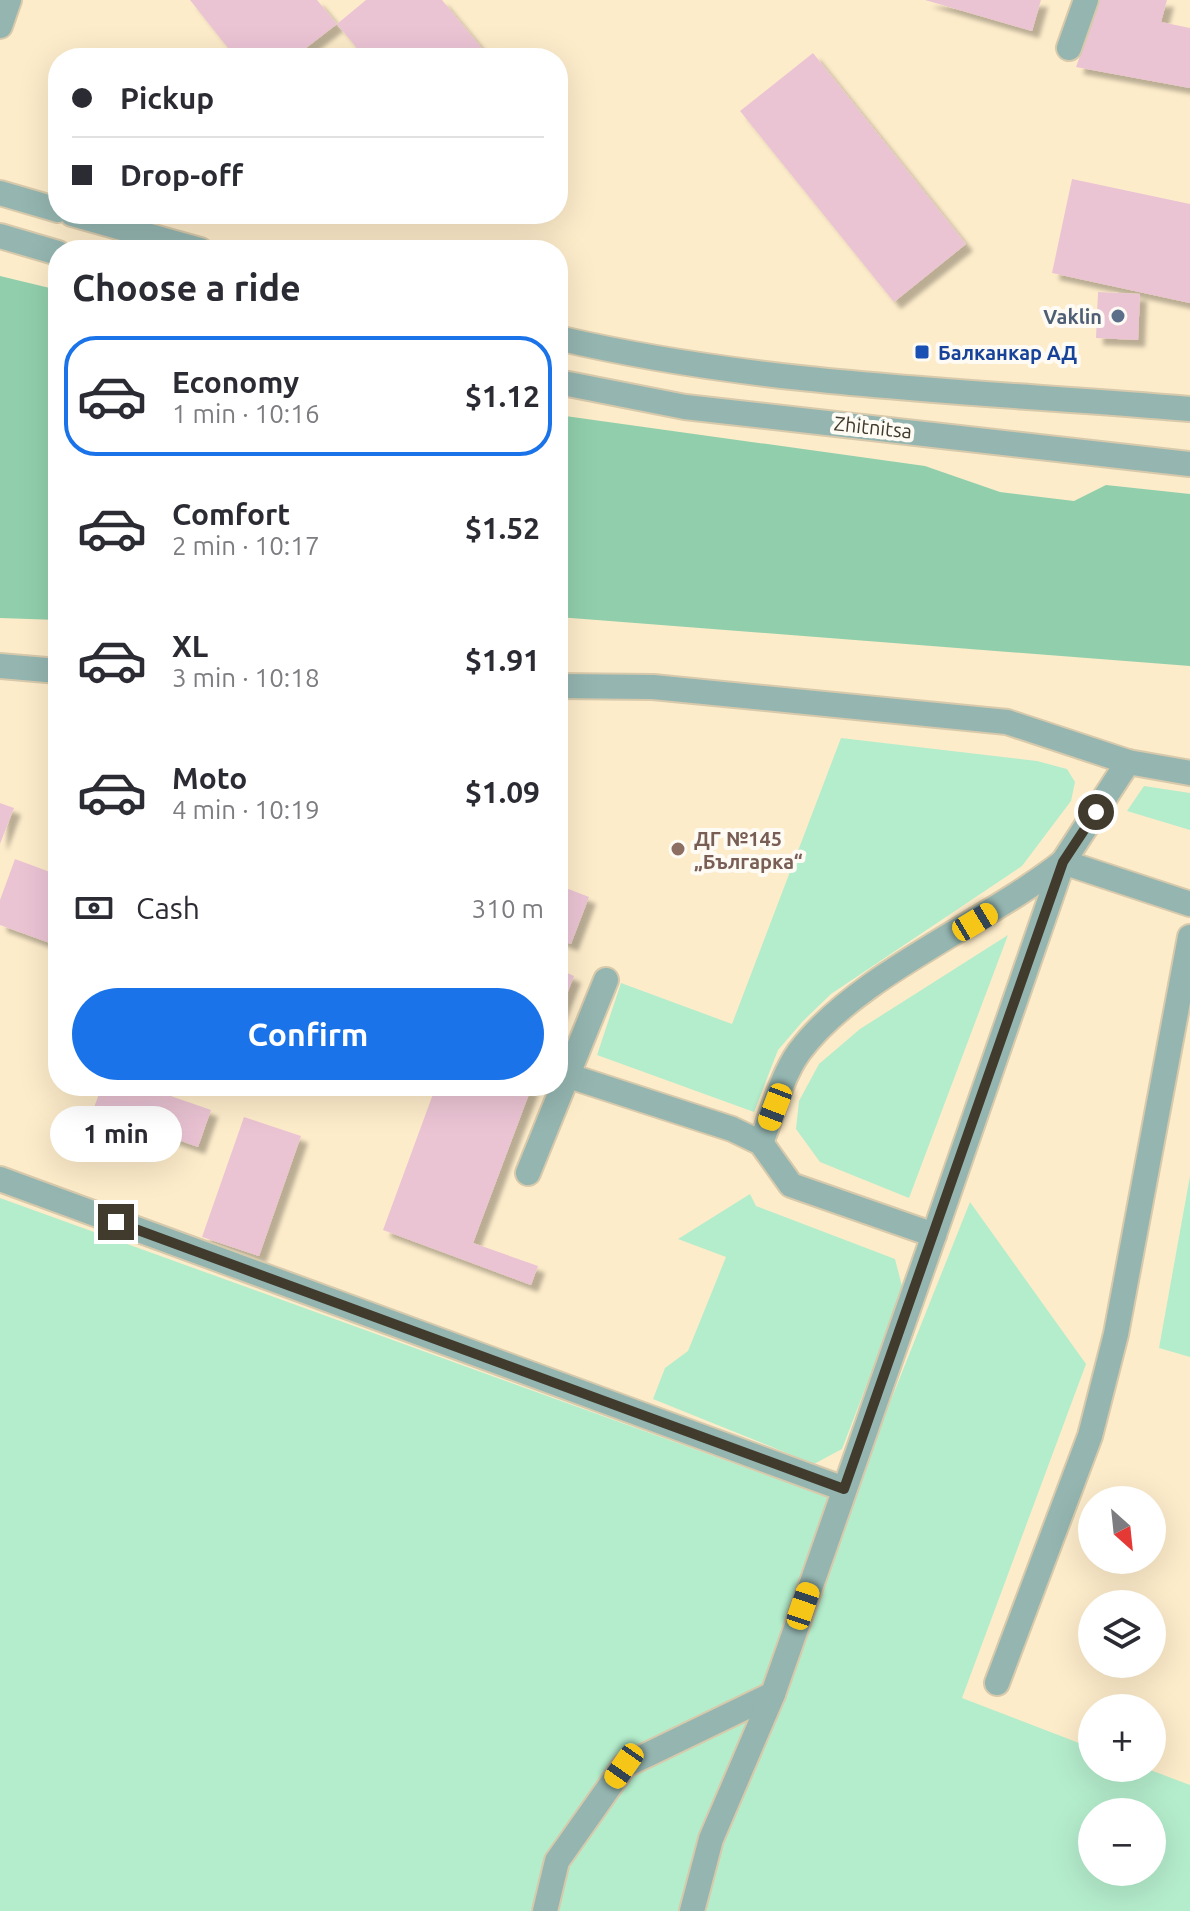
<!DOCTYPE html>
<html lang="en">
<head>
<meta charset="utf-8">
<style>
	:root { --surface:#fff; --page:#f2f2f3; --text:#2b2b33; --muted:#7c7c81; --line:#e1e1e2; --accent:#1a73e8 }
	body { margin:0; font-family:Ubuntu,sans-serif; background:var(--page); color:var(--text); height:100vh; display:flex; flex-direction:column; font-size:30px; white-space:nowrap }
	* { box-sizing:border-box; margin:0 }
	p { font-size:26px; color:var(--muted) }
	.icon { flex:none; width:44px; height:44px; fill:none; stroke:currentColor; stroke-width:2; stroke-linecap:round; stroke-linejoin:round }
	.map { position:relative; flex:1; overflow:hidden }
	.drawer { position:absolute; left:48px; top:240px; width:520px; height:856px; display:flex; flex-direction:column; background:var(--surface); border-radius:32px; box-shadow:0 8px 32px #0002 }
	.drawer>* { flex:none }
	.banner { position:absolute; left:48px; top:48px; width:520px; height:176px; border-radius:32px; box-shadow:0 8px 32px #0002; display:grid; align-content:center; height:176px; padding:0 24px; background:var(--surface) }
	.needle { width:52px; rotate:153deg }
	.controls { position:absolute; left:1078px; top:1486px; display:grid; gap:16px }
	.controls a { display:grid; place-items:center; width:88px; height:88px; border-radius:50%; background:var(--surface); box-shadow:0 8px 32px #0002; font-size:40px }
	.end { position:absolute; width:36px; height:36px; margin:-18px; border:10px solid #413b2d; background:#fff; box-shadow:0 0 0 4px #fff }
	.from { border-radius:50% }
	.bubble { position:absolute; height:56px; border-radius:28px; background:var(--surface); box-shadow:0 8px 32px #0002; font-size:26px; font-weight:600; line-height:56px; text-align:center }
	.car { position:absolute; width:24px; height:48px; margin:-24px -12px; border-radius:10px; box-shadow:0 0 6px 2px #0007; background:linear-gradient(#f5c518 24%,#345 0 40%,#f5c518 0 76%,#345 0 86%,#f5c518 0) }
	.banner b { display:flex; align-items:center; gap:28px; height:76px; font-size:30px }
	.banner b+b { border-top:2px solid var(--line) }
	.banner i { width:20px; height:20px; background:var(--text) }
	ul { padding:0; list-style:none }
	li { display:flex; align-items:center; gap:24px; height:120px; margin:0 16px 12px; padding:0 8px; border:4px solid transparent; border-radius:32px }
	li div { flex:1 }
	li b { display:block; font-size:30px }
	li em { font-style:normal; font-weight:600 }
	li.active { border-color:var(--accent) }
	li>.icon { width:72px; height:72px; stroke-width:1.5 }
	h2 { padding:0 24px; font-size:36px; line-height:96px }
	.pay { display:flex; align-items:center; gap:20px; height:88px; padding:0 24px; font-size:30px }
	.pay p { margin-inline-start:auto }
	.action { display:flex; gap:16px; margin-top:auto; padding:16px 24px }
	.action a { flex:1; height:92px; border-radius:48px; background:var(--accent); color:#fff; font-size:32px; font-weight:600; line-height:92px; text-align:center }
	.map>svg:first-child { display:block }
	.green { fill:#b4edcc; fill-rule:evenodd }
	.forest { fill:#91cfac }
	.building { fill:#ebc4d4; filter:url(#shadow) }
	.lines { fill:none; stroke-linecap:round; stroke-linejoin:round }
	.minor-casing { stroke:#d7c9ab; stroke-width:28 }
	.minor { stroke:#94b5b0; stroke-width:24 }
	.route { stroke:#413b2d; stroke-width:10 }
	.service-dot { fill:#5c6f8a; stroke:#fefaf4; stroke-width:3 }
	.transit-dot { fill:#1a4fb4; stroke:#fefaf4; stroke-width:3 }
	.education-dot { fill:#8d6e63; stroke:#fefaf4; stroke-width:3 }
	.labels { text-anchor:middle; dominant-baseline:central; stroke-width:8; stroke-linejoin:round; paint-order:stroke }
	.service-label { font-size:20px; font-weight:bold; fill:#4e5e75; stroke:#fefaf4; text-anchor:end }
	.transit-label { font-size:20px; font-weight:bold; fill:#164399; stroke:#fefaf4; text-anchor:start }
	.street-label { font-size:20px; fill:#413b2d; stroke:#fefaf4 }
	.education-label { font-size:20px; font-weight:bold; fill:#785e54; stroke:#fefaf4; text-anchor:start }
</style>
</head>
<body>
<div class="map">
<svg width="1190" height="1911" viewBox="0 0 1190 1911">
	<defs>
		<filter id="shadow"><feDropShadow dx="7" dy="7" stdDeviation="2" flood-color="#0004"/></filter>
	</defs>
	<rect width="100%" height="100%" fill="#fdecca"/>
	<g class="green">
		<path d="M841,738L1037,761L1067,769L1075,782L1071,801L1022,866L831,994L803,1021L778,1050L754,1112L597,1055L621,983L732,1024Z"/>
		<path d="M1144,786L1190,793V830L1127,811Z"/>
		<path d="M1008,935L909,1198L820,1162L796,1129L799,1101L819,1064L860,1029Z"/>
		<path d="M1190,1176V1357L1159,1348Z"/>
		<path d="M750,1194L756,1206L895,1259L903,1290L842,1449L814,1464L653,1399L665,1368L688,1351L726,1257L678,1239Z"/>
		<path d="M0,1198L849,1505L970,1202L1086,1364L962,1698L1092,1748V1768H1145L1190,1785V1911H0ZM1092,1812H1152V1872H1092Z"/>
	</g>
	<g class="forest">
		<path d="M0,276L58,290V620L0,618Z"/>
		<path d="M558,415L925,466L1000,492L1074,501L1106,485L1190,494V666L558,617Z"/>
	</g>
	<g class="building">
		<path d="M190,0H317L337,24L293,58H236Z"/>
		<path d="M366,0H442L490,58H365L337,24Z"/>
		<path d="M925,0H1041L1032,31Z"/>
		<path d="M1100,0H1167L1161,22L1190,28V88L1076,67Z"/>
		<path d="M813,53L966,244L894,302L740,111Z"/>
		<path d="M1072,179L1190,204V303L1052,273Z"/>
		<path d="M1098,292L1140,294L1138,340L1096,338Z"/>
		<path d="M0,803L14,808L0,844Z"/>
		<path d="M15,859L58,875V946L0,925V900Z"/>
		<path d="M558,885L589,897L571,944L558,939Z"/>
		<path d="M558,969L574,976L558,1017Z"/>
		<path d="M102,1086H142L211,1110L198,1147L93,1110Z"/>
		<path d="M436,1086H532L473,1243L538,1266L531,1285L383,1230Z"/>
		<path d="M244,1117L301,1136L259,1256L202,1237Z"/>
	</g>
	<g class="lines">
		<g class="minor-casing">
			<g id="minor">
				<path d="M0,26L9,0"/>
				<path d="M1069,48L1086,0"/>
				<path d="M0,193L58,210"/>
				<path d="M72,214L200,250"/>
				<path d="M0,236L58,253"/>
				<path d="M558,338C765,387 979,391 1190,409"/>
				<path d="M558,382L685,407L1190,464"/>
				<path d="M0,666L58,671"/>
				<path d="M558,686L653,687L1007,722L1128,762L1190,773"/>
				<path d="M566,1075L732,1129L761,1143L791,1185L934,1235L1063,862L1128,762"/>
				<path d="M761,1143C772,1115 781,1077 799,1052C856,975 986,923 1063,862L1190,904"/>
				<path d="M528,1173L606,980"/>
				<path d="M0,1179L844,1489"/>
				<path d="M997,1683L1090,1436L1116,1334L1190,937"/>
				<path d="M545,1911L557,1861L624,1766L773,1694L934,1235"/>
				<path d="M692,1911L711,1839L773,1694"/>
			</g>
		</g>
		<use href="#minor" class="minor"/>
	</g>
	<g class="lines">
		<path class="route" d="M116,1222L844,1489L1063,862L1096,812"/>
	</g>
	<circle class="service-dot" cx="1118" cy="316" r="8"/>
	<rect class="transit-dot" x="914" y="344" width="16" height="16" rx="4"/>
	<circle class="education-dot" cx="678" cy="849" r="8"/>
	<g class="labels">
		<g class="service-label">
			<text x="1102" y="316">Vaklin</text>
		</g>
		<g class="transit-label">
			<text x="938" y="352">Балканкар АД</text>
		</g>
		<g class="street-label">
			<text transform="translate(873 427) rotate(6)">Zhitnitsa</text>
		</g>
		<g class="education-label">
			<text x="694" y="838">ДГ №145<tspan x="694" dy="23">„Българка“</tspan></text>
		</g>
	</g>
</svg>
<div class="controls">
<a><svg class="needle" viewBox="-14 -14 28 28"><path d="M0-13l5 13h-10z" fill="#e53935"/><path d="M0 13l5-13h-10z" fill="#7c7c81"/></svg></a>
<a><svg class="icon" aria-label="layers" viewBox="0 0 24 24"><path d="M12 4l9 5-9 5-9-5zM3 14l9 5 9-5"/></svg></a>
<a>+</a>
<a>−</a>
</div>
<i class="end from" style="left:1096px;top:812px"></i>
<i class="end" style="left:116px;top:1222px"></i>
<div class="bubble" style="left:50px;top:1106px;width:132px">1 min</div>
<i class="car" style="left:975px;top:922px;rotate:59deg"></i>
<i class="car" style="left:775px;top:1107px;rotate:201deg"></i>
<i class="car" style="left:803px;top:1606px;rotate:19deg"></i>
<i class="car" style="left:624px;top:1766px;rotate:215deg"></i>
<div class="banner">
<b><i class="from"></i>Pickup</b>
<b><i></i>Drop-off</b>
</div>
<section class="drawer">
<h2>Choose a ride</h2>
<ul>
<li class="active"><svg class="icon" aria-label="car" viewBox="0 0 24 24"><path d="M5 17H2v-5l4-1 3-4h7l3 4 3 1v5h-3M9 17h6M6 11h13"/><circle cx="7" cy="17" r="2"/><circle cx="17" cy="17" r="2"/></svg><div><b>Economy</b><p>1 min · 10:16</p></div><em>$1.12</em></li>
<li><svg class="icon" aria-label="car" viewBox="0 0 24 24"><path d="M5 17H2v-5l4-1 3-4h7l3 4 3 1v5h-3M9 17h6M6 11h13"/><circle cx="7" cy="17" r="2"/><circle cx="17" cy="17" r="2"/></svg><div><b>Comfort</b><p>2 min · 10:17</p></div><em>$1.52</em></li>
<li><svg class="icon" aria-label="car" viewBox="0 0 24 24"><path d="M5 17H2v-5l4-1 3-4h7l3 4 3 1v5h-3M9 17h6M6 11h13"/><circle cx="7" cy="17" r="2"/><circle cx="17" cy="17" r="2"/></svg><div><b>XL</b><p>3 min · 10:18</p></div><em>$1.91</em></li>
<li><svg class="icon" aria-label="car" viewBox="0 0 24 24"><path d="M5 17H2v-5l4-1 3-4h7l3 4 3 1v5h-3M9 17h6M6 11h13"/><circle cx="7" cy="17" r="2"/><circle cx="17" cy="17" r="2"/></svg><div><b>Moto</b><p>4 min · 10:19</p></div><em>$1.09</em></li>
</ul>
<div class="pay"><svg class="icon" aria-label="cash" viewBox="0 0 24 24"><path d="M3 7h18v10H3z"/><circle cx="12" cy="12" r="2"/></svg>Cash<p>310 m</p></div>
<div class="action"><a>Confirm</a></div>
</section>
</div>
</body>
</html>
